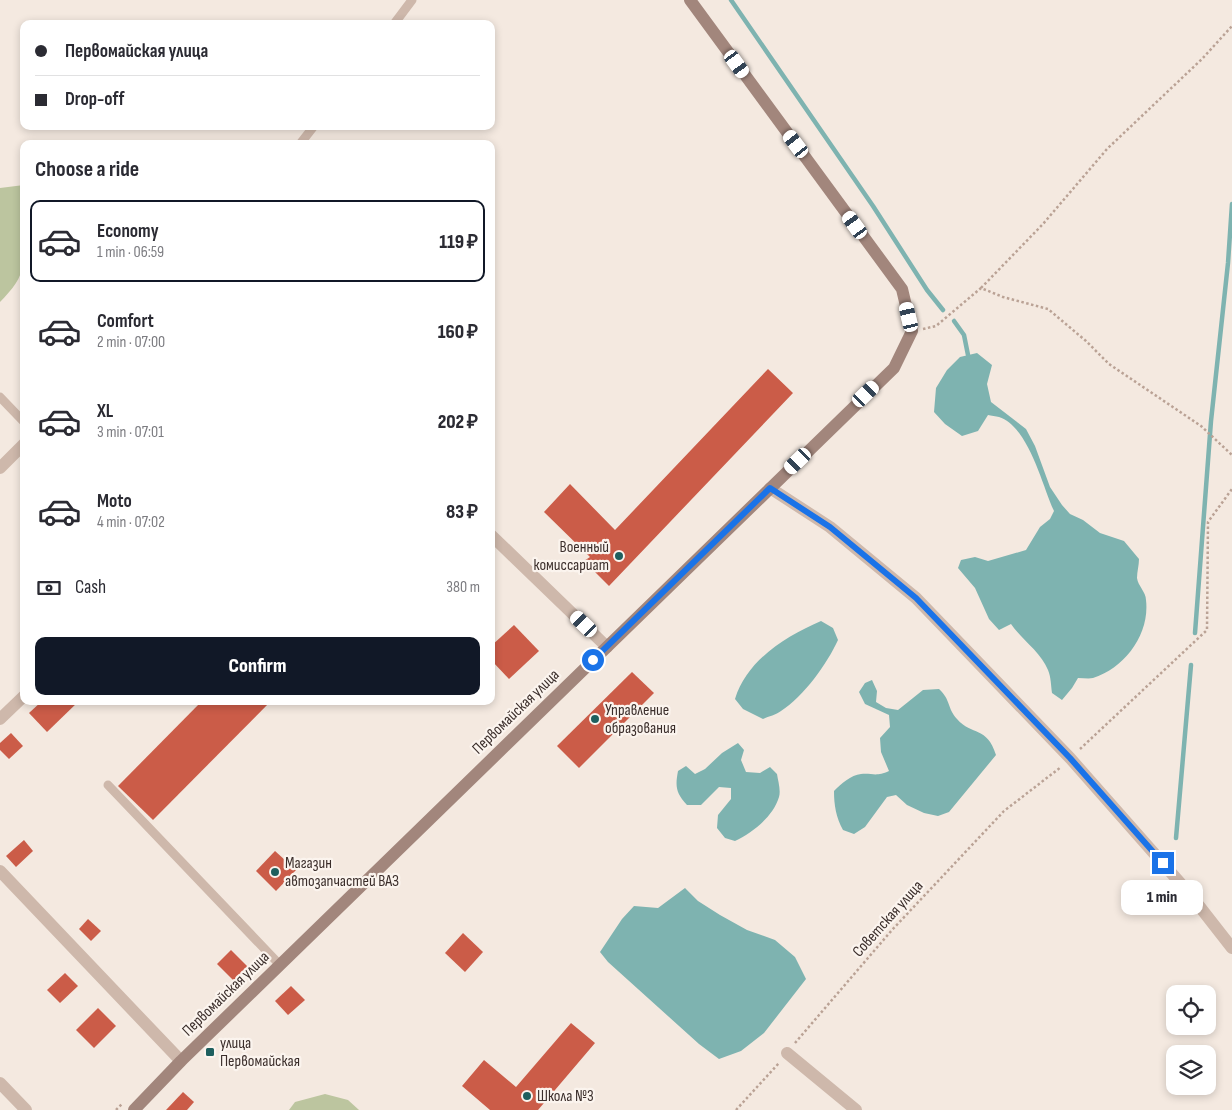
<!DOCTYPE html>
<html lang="en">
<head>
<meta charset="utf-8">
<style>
	:root { --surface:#fff; --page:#f7f7f7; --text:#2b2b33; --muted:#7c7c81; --line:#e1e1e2; --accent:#111827 }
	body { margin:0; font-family:"Sofia Sans Condensed",sans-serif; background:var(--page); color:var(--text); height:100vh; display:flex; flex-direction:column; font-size:19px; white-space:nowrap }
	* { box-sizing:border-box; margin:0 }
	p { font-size:16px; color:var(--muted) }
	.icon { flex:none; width:28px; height:28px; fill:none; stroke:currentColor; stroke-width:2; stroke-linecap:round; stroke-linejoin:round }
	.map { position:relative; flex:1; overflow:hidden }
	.side { position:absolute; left:20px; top:140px; width:475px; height:565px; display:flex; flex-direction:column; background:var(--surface); border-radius:10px; box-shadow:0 2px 8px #0003 }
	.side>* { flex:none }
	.top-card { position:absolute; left:20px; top:20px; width:475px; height:110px; border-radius:10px; box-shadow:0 2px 8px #0003; display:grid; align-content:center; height:110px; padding:0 15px; background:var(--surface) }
	.buttons { position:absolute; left:1166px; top:985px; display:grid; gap:10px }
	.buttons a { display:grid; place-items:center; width:50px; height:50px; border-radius:10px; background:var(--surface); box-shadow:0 2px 8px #0003; font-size:25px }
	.end { position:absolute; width:22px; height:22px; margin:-11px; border:6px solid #1a73e8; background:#fff; box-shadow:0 0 0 2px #fff }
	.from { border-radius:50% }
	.bubble { position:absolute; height:35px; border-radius:10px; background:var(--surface); box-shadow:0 2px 8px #0003; font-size:16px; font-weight:800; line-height:35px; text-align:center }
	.car { position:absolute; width:15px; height:30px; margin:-15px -8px; border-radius:6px; box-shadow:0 0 4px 1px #0007; background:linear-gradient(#fff 24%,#345 0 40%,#fff 0 76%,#345 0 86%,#fff 0) }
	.top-card b { display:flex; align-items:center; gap:18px; height:48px; font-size:19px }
	.top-card b+b { border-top:1px solid var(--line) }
	.top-card i { width:12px; height:12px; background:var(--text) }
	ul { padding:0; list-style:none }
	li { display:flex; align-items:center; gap:15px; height:82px; margin:0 10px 8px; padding:0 5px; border:2px solid transparent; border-radius:10px }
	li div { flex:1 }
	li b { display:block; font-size:19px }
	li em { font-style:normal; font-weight:800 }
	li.selected { border-color:var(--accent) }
	li>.icon { width:45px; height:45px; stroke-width:1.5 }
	h2 { padding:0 15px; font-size:22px; line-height:60px }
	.pay { display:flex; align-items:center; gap:12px; height:55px; padding:0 15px; font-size:19px }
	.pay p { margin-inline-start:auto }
	.action { display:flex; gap:10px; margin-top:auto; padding:10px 15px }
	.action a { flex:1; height:58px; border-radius:10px; background:var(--accent); color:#fff; font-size:20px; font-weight:800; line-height:58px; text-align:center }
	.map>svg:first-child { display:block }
	.green { fill:#bcc59f }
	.water { fill:#7eb3b0 }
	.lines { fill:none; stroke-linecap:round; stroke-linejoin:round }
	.stream { stroke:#7eb3b0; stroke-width:4.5 }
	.building { fill:#cb5c48 }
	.path { stroke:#baa295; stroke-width:2.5; stroke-dasharray:2.5 2.5; stroke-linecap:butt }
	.lane { stroke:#ceb8ab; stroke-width:9 }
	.street { stroke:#ceb8ab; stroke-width:12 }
	.secondary { stroke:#a2867c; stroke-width:12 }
	.route { stroke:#1a73e8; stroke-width:6 }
	.poi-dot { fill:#1e5f5e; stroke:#fbf4ee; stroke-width:2 }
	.labels { text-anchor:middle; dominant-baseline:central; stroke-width:4.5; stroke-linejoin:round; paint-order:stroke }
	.poi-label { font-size:16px; fill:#3b2e2b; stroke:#fbf4ee; text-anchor:start }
	.street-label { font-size:16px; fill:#3b2e2b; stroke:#fbf4ee }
</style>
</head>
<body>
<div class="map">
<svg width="1232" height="1110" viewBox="0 0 1232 1110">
	<rect width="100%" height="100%" fill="#f4e9e0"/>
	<g class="green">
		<path d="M24,185V246L20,250C28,272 15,286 0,302V188Z"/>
		<path d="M325,1094L348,1100L359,1110H289L295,1102Z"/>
	</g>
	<g class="water">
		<path d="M977,353L992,365L987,384L991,402L1026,429L1035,446L1050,487L1062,505L1070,514L1083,520L1100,533L1124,541L1139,559C1139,565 1137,572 1137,578C1138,586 1146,592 1146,600C1150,634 1125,668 1093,678C1089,679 1083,678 1078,678L1072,688L1062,700L1052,693C1051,686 1051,677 1048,670C1041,652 1022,640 1011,624L999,630L989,619L975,588L958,568L961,560L975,557L988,561L1026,550L1040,527L1050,519L1054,511C1042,485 1029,427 999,417C996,416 991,416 988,415L978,431L962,436L945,424L934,412L936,388L947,370L960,357Z"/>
		<path d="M821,621L833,628L838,640C827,664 804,696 781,711C776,715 769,716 763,719L743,709L735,699C747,660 786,636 821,621Z"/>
		<path d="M872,680L877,691L876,702L886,708L898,710L923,690L939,689C951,700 947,708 957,719C972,736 987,726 996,755L949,812L938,816L924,813L907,805L896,795L887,797L865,827L854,834L843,830C836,817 834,805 834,791C841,784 851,775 861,774C873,773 876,777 889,771L881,752L880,738L890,727L889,715L865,704L859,692L865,683Z"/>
		<path d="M738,743L744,750L741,760L746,772L760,773L770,767L777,774C778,781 781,790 779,797C773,817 752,833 735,841L725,838L717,828L718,815L731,799V788L719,787L701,805H687C676,793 675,787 678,771L686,766L695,774L705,769L722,753Z"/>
		<path d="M685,888L698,901L720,915L747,930L775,940L795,957L806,979L764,1033L741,1051L719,1059L699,1044L608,962L600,952L622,919L634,906L658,908Z"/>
	</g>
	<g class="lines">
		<g class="stream">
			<path d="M731,0L873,206L927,290L943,310"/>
			<path d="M954,321L964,335L968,355"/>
			<path d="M1195,633L1211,421L1228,263L1232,204"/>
			<path d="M1176,838L1191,665"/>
		</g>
	</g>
	<g class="building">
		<path d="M768,369L793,393L609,586L584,561L590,557L544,512L570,484L615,530Z"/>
		<path d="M514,625L539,651L509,679L491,660V646Z"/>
		<path d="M632,672L654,693L579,768L557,746Z"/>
		<path d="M42,701H79L47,732L29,713Z"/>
		<path d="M202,701H271L153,820L118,786Z"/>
		<path d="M11,733L23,746L9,759L0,750V743Z"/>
		<path d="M24,840L33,851L16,867L6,856Z"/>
		<path d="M275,851L296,870L276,891L256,871Z"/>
		<path d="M88,919L101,931L91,941L79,929Z"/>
		<path d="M463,933L483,952L465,972L445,953Z"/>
		<path d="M231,950L248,967L234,981L217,964Z"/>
		<path d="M65,973L78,986L60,1003L47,990Z"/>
		<path d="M291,986L305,1000L288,1015L275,1001Z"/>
		<path d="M98,1008L116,1026L94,1048L76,1030Z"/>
		<path d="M571,1023L595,1043L538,1110H490L462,1086L484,1060L516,1087Z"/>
		<path d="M183,1092L194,1102L187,1110H166Z"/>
	</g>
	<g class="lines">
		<g class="path">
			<path d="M981,288L1043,224L1107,149L1202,59L1232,26"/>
			<path d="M923,329L936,326L981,288L1003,297L1048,309L1086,341L1109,364L1201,426L1232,455"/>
			<path d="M1080,749L1207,630L1208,522L1232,489"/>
			<path d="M476,754L551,681"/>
			<path d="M795,1043L892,930L1004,811L1061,767"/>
			<path d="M116,1110L122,1104"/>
			<path d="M736,1110L779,1063"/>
		</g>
		<g class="lane">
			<path d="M394,24L412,0"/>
			<path d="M300,144L314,126"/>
			<path d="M0,397L24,422"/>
			<path d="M108,785L280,965"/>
		</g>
		<g class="street">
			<path d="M0,468L24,444"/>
			<path d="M770,488L830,527L916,598L1070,758L1189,893L1232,948"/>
			<path d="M491,535L607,647"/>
			<path d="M0,719L24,696"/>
			<path d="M0,871L181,1061"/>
			<path d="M787,1053L856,1110"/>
			<path d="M0,1083L26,1110"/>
		</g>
		<path class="secondary" d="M134,1110L181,1061L894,368L912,331L902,289L690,0"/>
	</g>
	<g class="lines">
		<path class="route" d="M593,660L770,488L830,527L916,598L1070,758L1163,863"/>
	</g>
	<g class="poi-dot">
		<circle cx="619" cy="556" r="5"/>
		<circle cx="595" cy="719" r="5"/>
		<circle cx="275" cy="872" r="5"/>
		<rect x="205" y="1047" width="10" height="10" rx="2.5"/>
		<circle cx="527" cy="1096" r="5"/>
	</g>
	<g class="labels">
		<g class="poi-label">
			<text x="609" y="547" text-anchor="end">Военный<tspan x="609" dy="18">комиссариат</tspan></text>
			<text x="605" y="710">Управление<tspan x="605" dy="18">образования</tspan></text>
			<text x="285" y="863">Магазин<tspan x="285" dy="18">автозапчастей ВАЗ</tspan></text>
			<text x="220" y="1043">улица<tspan x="220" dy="18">Первомайская</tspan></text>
			<text x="537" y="1096">Школа №3</text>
		</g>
		<g class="street-label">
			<text transform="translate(516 712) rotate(-44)">Первомайская улица</text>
			<text transform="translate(888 919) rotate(-48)">Советская улица</text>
			<text transform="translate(226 994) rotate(-44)">Первомайская улица</text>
		</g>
	</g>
</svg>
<div class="buttons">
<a><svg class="icon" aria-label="locate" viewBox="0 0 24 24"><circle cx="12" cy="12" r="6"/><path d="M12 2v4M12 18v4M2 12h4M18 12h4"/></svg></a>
<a><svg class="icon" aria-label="layers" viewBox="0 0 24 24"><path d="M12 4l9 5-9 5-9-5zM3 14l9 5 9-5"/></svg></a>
</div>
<i class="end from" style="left:593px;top:660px"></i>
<i class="end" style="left:1163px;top:863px"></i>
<div class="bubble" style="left:1121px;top:880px;width:82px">1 min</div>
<i class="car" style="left:737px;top:64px;rotate:144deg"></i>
<i class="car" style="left:796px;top:144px;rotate:323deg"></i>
<i class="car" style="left:855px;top:225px;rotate:324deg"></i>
<i class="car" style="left:909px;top:317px;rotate:347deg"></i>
<i class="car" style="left:866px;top:394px;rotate:46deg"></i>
<i class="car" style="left:798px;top:461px;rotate:226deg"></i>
<i class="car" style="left:584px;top:624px;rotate:314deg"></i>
<div class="top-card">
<b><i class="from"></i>Первомайская улица</b>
<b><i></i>Drop-off</b>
</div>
<section class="side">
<h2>Choose a ride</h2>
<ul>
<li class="selected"><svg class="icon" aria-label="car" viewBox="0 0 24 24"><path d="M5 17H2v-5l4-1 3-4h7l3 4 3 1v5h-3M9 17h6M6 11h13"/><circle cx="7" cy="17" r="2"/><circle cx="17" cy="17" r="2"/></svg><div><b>Economy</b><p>1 min · 06:59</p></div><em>119 ₽</em></li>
<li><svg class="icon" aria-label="car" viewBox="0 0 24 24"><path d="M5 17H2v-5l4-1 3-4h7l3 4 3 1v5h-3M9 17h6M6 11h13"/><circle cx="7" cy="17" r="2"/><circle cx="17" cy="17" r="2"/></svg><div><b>Comfort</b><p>2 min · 07:00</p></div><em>160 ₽</em></li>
<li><svg class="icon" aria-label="car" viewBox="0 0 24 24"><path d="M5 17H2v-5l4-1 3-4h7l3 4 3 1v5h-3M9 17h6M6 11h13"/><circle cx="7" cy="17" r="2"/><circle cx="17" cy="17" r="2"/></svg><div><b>XL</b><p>3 min · 07:01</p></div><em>202 ₽</em></li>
<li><svg class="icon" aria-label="car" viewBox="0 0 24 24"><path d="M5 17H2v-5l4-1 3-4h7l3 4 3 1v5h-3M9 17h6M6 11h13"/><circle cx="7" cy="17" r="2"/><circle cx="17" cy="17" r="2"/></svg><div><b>Moto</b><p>4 min · 07:02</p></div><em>83 ₽</em></li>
</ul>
<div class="pay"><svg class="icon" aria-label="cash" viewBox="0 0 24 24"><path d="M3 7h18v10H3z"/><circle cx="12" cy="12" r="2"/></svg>Cash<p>380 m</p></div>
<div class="action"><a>Confirm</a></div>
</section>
</div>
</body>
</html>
